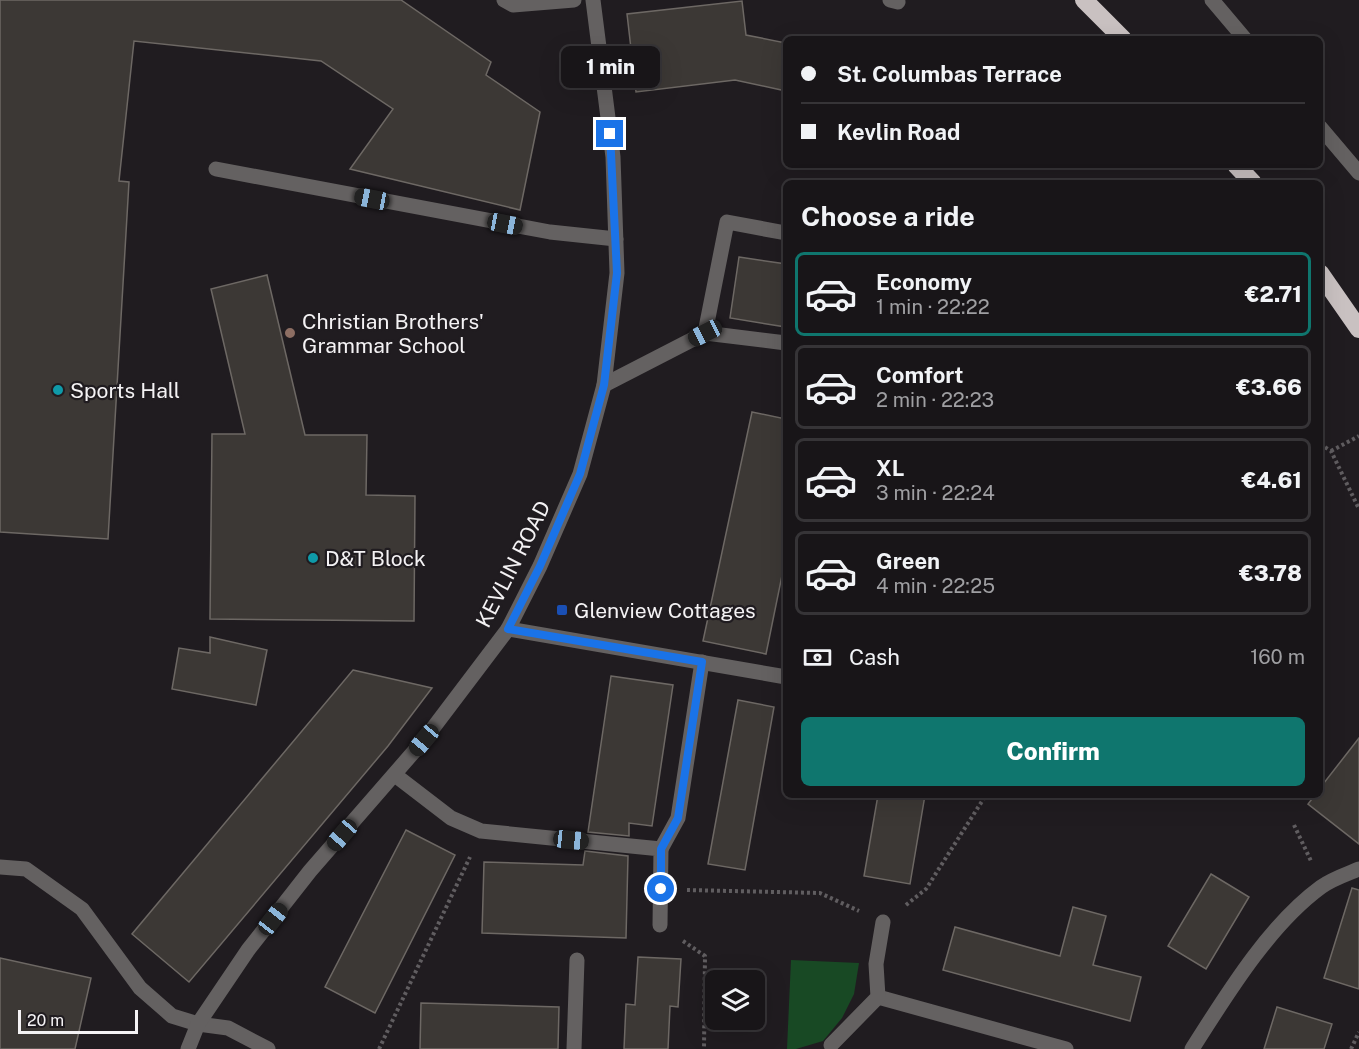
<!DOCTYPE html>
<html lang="en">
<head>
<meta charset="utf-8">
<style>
	:root { --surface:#181518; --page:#252225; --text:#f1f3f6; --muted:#9f9fa2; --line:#363437; --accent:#0f766e }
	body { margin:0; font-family:"Public Sans",sans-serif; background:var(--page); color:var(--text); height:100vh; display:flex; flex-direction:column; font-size:22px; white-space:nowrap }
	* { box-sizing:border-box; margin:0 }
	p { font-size:20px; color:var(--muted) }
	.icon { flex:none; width:33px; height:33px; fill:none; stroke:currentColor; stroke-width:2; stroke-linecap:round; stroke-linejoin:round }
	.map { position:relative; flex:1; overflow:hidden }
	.drawer { position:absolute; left:783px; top:180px; width:540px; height:618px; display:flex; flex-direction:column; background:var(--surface); border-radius:9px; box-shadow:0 6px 24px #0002,0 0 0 2px var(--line) }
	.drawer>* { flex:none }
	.guide { position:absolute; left:783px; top:36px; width:540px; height:132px; border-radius:9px; box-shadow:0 6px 24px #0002,0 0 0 2px var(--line); display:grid; align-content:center; height:132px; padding:0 18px; background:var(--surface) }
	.controls { position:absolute; left:705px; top:970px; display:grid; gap:12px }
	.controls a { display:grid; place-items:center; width:60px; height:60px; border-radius:9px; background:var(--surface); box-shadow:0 6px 24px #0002,0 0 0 2px var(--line); font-size:30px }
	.scale { position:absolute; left:18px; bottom:15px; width:120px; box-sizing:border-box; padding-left:6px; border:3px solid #f4f2f4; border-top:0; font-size:16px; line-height:21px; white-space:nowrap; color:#f4f2f4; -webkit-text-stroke:4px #201c20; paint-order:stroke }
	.end { position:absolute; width:27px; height:27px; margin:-14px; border:8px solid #1a73e8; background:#fff; box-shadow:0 0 0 3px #fff }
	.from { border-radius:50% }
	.bubble { position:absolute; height:42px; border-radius:9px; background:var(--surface); box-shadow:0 6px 24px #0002,0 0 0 2px var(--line); font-size:20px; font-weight:800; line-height:42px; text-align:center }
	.car { position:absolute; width:18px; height:36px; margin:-18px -9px; border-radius:8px; box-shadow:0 0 4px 2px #0007; background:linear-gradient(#222 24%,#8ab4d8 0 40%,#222 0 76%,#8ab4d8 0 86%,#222 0) }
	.guide b { display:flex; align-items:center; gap:21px; height:57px; font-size:22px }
	.guide b+b { border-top:2px solid var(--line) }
	.guide i { width:15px; height:15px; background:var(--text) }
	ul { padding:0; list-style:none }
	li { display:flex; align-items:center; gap:18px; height:84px; margin:0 12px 9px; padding:0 6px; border:3px solid var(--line); border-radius:9px }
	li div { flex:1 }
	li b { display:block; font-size:22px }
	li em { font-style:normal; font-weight:800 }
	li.selected { border-color:var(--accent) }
	li>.icon { width:54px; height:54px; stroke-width:1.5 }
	h2 { padding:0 18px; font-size:27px; line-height:72px }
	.pay { display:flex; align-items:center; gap:15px; height:66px; padding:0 18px; font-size:22px }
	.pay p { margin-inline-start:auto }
	.button { display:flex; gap:12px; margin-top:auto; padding:12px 18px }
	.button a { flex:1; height:69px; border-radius:9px; background:var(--accent); color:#fff; font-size:24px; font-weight:800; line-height:69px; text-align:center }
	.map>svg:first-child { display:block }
	.green { fill:#184924 }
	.building { fill:#3c3835; stroke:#6d6864; stroke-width:1.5 }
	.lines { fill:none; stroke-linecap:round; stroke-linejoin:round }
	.path { stroke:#605d60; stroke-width:4; stroke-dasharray:3 3; stroke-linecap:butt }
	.minor { stroke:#646161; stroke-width:15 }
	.highway { stroke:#c9c1c1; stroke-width:18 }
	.route { stroke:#1a73e8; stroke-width:8 }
	.education-dot { fill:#8d6e63; stroke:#201c20; stroke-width:2 }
	.culture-dot { fill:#0f9aa8; stroke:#201c20; stroke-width:2 }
	.transit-dot { fill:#1a4fb4; stroke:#201c20; stroke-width:2 }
	.labels { text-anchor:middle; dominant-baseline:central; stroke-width:4.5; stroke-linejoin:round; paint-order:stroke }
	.poi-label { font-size:21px; fill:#f4f2f4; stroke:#201c20; text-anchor:start }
	.street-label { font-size:21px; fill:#f4f2f4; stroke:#201c20 }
</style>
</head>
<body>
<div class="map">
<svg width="1359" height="1049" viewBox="0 0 1359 1049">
	<rect width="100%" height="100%" fill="#201c20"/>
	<path class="green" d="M791,960L859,963L854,994L842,1018L823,1041L796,1049H787Z"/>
	<g class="building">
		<path d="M0,0H401L491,62L486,75L540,112L520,210L350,169L393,109L321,61L134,41L119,181L129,182L108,539L0,532Z"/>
		<path d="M742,1L746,35L786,43V91L735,80L636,92L627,14Z"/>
		<path d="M739,257L786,264V327L730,318Z"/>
		<path d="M267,275L305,435H367L366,495L415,496L414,621L210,619L212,434H245L211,289Z"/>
		<path d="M752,412L786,419V556L766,654L703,641Z"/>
		<path d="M210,637L267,650L256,705L172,689L179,648L210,653Z"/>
		<path d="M353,670L432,688L388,746L189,982L132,934Z"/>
		<path d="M611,676L673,685L652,826L629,823V836L588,832Z"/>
		<path d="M738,700L774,707L745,870L708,864Z"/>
		<path d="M1359,738V844L1308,804L1315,795H1320V788Z"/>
		<path d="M878,795H925L910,884L864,876Z"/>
		<path d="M406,830L455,855L375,1013L325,987Z"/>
		<path d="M585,851L628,856L626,938L482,933L484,862L583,865Z"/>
		<path d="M1211,874L1249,897L1206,969L1168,946Z"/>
		<path d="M1352,888L1359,890V989L1324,978Z"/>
		<path d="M1073,907L1106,916L1093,965L1141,977L1130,1021L943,970L955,927L1060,956Z"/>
		<path d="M638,957L681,959L678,1007L670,1006L668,1049H624L626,1004L635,1005Z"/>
		<path d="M0,958L91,978L75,1049H0Z"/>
		<path d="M421,1003L559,1007L558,1049H420Z"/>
		<path d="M1277,1007L1332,1024L1324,1049H1264Z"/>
	</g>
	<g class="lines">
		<g class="path">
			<path d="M1320,444L1331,451L1359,509"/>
			<path d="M1331,451L1359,436"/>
			<path d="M1294,825L1311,861"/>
			<path d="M687,890L820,893L859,911"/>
			<path d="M906,905L926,889L986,795"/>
			<path d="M683,941L705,956L704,1049"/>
			<path d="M379,1049L470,857"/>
			<path d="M1351,1049L1359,1032"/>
		</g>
		<g class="minor">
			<path d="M504,0L513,5L574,0"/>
			<path d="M890,0L898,2"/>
			<path d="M1212,0L1245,39"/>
			<path d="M1320,127L1359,173"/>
			<path d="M216,169L550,232L616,239"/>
			<path d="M705,333L727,222L786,233"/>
			<path d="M604,385L705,333L786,343"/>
			<path d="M508,629L786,677"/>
			<path d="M395,775L451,818L481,831L661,849L660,925"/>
			<path d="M661,849L678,818L702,662"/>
			<path d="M0,867L26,869L82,909L140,988L172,1016L198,1024L228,1028L268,1049"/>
			<path d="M878,997L1066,1049"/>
			<path d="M831,1045L878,997L876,964L883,922"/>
			<path d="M188,1049L198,1024L248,950L310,871L424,740L508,629L540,566L580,474L604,385L617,273L613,157L593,0"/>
			<path d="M574,1049L577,960"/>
			<path d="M1192,1049C1227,994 1269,925 1321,887C1332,879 1347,874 1359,869"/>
		</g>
		<g class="highway">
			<path d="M1084,0L1123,39"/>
			<path d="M1236,165L1253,183"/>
			<path d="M1320,273L1359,329"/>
		</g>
	</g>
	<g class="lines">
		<path class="route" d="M610,134L617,273L604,385L580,474L540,566L508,629L702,662L678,818L661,849V889"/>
	</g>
	<circle class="education-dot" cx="290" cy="333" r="6"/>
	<g class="culture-dot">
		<circle cx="58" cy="390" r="6"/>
		<circle cx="313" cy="558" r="6"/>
	</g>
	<rect class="transit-dot" x="556" y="604" width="12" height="12" rx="3"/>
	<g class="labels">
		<g class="poi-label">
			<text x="302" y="321">Christian Brothers'<tspan x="302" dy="24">Grammar School</tspan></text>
			<text x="70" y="390">Sports Hall</text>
			<text x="325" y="558">D&amp;T Block</text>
			<text x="574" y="610">Glenview Cottages</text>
		</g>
		<g class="street-label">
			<text transform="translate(513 564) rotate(-63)">KEVLIN ROAD</text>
		</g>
	</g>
</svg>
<div class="controls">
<a><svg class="icon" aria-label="layers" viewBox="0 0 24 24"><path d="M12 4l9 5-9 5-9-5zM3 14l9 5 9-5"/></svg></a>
</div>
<div class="scale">20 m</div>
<i class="end from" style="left:661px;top:889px"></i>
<i class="end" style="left:610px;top:134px"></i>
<div class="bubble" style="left:561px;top:46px;width:99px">1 min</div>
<i class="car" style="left:372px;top:199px;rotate:281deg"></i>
<i class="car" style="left:505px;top:224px;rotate:101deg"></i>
<i class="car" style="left:705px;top:333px;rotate:243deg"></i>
<i class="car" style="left:424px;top:740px;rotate:220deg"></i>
<i class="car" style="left:342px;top:835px;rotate:221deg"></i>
<i class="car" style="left:571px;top:840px;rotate:96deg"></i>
<i class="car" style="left:273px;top:919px;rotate:38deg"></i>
<div class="guide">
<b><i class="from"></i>St. Columbas Terrace</b>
<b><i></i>Kevlin Road</b>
</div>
<section class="drawer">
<h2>Choose a ride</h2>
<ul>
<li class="selected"><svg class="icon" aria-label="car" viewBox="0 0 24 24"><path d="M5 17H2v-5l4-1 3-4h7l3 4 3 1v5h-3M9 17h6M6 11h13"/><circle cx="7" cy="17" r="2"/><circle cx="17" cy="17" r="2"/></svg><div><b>Economy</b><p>1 min · 22:22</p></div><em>€2.71</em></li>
<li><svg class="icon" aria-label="car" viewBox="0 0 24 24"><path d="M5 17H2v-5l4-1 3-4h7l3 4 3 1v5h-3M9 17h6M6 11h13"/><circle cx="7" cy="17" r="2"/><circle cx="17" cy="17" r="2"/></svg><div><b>Comfort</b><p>2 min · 22:23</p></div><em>€3.66</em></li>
<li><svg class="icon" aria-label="car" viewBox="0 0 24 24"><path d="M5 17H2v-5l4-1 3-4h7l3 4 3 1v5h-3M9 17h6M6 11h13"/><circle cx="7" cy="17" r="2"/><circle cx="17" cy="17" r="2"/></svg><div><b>XL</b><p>3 min · 22:24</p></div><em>€4.61</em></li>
<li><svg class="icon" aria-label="car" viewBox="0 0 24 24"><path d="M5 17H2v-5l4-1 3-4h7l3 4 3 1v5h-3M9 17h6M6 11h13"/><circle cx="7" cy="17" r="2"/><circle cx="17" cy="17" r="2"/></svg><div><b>Green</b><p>4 min · 22:25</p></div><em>€3.78</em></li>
</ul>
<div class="pay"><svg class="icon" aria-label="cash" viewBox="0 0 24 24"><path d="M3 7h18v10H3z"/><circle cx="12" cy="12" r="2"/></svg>Cash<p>160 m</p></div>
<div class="button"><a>Confirm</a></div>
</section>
</div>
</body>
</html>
